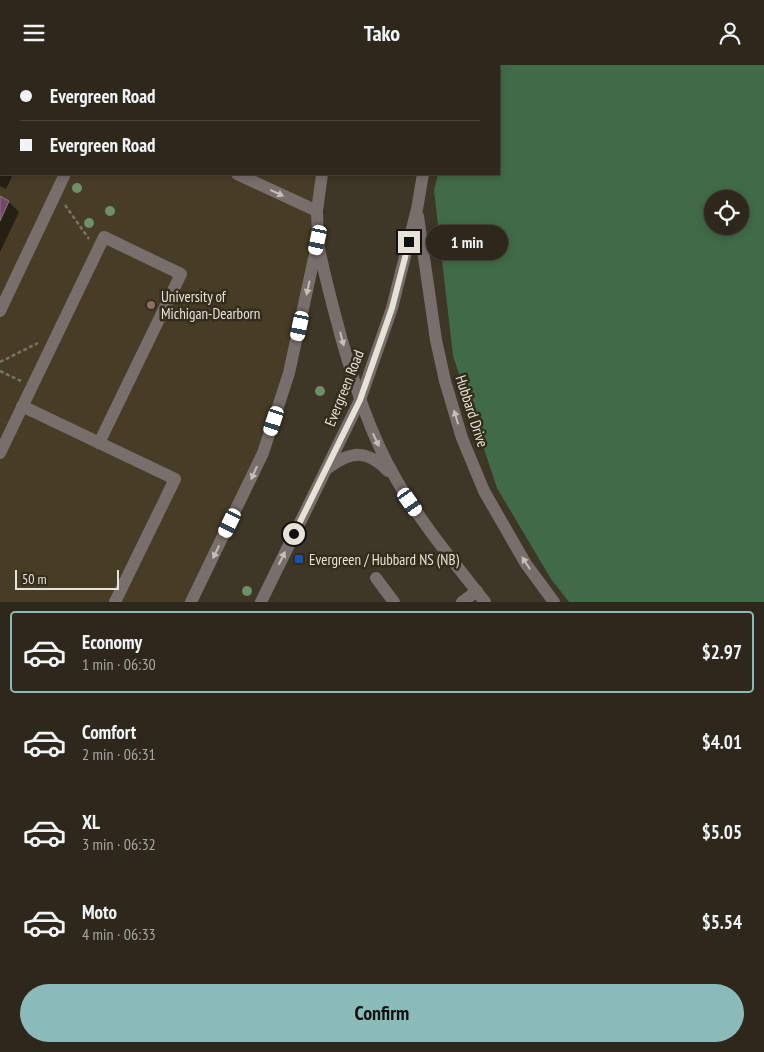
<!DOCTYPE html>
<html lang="en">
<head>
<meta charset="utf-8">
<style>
	:root { --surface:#2e281c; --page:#3a3429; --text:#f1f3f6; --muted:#a7a6a3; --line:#49443b; --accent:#8bbbb9 }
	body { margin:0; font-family:"PT Sans Narrow",sans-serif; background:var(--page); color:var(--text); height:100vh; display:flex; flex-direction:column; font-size:19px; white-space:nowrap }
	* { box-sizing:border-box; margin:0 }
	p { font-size:16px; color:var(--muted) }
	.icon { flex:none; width:28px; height:28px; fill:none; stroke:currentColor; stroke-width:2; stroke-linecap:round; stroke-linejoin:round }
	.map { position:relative; height:537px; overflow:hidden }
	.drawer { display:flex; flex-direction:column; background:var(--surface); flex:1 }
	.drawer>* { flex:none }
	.banner { position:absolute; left:0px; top:0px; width:500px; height:110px; box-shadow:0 2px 8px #0003,0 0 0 1px var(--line); display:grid; align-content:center; height:110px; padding:0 20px; background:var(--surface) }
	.fabs { position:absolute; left:704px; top:125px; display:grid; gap:10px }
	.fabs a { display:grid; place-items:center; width:45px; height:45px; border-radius:50%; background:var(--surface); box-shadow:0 2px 8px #0003,0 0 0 1px var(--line); font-size:25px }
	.scale { position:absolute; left:15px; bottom:12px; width:104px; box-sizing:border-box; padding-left:5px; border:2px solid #e7e2d8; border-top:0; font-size:14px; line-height:18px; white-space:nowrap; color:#e7e2d8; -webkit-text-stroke:4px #342c1c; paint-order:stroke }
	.end { position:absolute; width:22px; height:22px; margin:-11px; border:6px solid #e7e2d8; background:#111; box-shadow:0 0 0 2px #111 }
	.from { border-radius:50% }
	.bubble { position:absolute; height:35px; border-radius:18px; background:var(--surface); box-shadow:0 2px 8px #0003,0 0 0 1px var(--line); font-size:16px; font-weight:700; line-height:35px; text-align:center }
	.car { position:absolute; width:15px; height:30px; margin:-15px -8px; border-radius:6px; box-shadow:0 0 4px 1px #0007; background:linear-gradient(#fff 24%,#345 0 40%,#fff 0 76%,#345 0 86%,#fff 0) }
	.banner b { display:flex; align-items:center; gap:18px; height:48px; font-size:19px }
	.banner b+b { border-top:1px solid var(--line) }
	.banner i { width:12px; height:12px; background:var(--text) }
	ul { padding:9px 0 0; list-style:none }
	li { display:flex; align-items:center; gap:15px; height:82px; margin:0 10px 8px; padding:0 10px; border:2px solid transparent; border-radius:5px }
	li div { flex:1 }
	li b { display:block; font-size:19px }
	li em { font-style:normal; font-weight:700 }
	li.current { border-color:var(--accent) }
	li>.icon { width:45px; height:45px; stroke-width:1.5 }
	.primary-button { display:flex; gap:10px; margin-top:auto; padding:10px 20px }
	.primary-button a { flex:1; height:58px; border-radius:30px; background:var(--accent); color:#111; font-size:20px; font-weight:700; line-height:58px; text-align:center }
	header { display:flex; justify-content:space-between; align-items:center; height:65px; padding:0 20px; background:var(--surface); font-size:22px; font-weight:700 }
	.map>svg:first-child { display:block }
	.built { fill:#473c25 }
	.forest { fill:#416a48; fill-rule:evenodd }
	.shadow { fill:#0007 }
	.building { fill:#714867; stroke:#8a7885 }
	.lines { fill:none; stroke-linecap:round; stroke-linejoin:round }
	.path { stroke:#7a7365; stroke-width:2.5; stroke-dasharray:4 2.5; stroke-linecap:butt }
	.minor { stroke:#786e6c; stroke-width:12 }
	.tree { fill:#6e8f69 }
	.oneway { fill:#c6bfb8 }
	.route { stroke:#e7e2d8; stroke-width:6 }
	.education-dot { fill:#8d6e63; stroke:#342c1c; stroke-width:2 }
	.transit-dot { fill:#1a4fb4; stroke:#342c1c; stroke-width:2 }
	.labels { text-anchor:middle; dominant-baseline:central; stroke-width:5; stroke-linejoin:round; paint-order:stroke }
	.poi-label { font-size:15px; fill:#e7e2d8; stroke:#342c1c; text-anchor:start }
	.street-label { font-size:15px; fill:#e7e2d8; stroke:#342c1c }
</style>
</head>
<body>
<header><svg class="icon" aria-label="menu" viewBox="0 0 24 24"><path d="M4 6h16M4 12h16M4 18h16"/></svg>Tako<svg class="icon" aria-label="person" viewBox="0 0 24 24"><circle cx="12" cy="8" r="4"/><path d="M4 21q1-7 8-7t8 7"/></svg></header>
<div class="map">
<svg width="764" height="537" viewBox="0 0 764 537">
	<rect width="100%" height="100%" fill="#3e3626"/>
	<path class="built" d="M0,0L331,1H1V109H322L317,146L287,306L260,386L188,537H0Z"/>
	<path class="forest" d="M466,0H764V537H569L551,514L497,423L453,291L434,125L438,109H499V1H466ZM712,134H740V161H712Z"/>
	<g class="shadow">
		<path d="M0,28L1,109H13L6,124L0,121Z"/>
		<path d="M0,133L9,137L19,147L0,187Z"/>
	</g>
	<g class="building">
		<path d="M0,26L1,27L0,106Z"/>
		<path d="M0,131L9,136L0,156Z"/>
	</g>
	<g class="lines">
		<g class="path">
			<path d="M109,0L112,1"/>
			<path d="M65,140L89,174"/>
			<path d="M0,297L38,278"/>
			<path d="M0,306L21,316"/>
		</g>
		<g class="minor">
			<path d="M14,0L17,1"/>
			<path d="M137,1V0"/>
			<path d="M341,1L342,0"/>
			<path d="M443,1V0"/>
			<path d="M237,109L317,146"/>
			<path d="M418,151L436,275L445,316L462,373L484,426L526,499L554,537"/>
			<path d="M319,183C325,213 333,242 341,272C355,321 370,369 396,414C421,458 454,497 485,537"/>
			<path d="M0,246L65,109"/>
			<path d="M22,341L175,414L115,537"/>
			<path d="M0,388L104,172L181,209L99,378"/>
			<path d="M328,403C351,386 367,384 388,406"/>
			<path d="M376,513L394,537"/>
			<path d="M191,537L263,388L289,308L318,175L317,146L322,109"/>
			<path d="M261,537L360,335L392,243L417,144L423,109"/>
			<path d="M462,537L477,526"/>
		</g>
	</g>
	<g class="tree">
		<circle cx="77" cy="123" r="5"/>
		<circle cx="110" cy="146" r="5"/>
		<circle cx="89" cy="158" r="5"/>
		<circle cx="320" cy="326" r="5"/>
		<circle cx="247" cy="526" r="5"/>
	</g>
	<defs><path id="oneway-solid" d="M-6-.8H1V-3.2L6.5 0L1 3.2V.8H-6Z" transform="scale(1.25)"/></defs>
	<g class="oneway">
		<use href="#oneway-solid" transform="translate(277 128) rotate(25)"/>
		<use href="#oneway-solid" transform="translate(308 223) rotate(102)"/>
		<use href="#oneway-solid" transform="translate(342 274) rotate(75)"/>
		<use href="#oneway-solid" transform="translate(456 352) rotate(-107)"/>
		<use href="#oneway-solid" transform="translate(376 375) rotate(65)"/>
		<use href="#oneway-solid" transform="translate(254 408) rotate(114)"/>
		<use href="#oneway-solid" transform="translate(216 487) rotate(116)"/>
		<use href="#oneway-solid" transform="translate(282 493) rotate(-64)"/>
		<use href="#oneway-solid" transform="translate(526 498) rotate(-123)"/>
	</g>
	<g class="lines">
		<path class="route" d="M294,469L360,335L392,243L409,177"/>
	</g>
	<circle class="education-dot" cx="151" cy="240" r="5"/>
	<rect class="transit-dot" x="294" y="489" width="10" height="10" rx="2.5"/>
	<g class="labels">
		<g class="poi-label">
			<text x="161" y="231">University of<tspan x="161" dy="17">Michigan-Dearborn</tspan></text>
			<text x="309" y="494">Evergreen / Hubbard NS (NB)</text>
		</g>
		<g class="street-label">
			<text transform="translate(344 323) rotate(-68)">Evergreen Road</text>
			<text transform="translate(472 346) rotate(72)">Hubbard Drive</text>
		</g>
	</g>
</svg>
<div class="fabs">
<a><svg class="icon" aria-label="locate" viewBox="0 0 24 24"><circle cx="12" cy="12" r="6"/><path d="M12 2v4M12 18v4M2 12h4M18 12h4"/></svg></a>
</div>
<div class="scale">50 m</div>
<i class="end from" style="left:294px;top:469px"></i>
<i class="end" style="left:409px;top:177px"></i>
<div class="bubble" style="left:426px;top:160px;width:82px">1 min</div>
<i class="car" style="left:318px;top:175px;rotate:192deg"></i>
<i class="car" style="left:300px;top:261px;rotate:192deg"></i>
<i class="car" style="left:274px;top:356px;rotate:198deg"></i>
<i class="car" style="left:410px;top:437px;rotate:145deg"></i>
<i class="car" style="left:230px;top:458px;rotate:206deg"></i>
<div class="banner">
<b><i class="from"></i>Evergreen Road</b>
<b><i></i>Evergreen Road</b>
</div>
</div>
<section class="drawer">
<ul>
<li class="current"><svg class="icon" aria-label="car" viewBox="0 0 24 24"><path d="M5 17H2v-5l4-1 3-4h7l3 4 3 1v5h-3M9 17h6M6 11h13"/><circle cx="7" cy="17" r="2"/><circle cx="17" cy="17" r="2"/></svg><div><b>Economy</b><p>1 min · 06:30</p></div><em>$2.97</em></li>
<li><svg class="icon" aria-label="car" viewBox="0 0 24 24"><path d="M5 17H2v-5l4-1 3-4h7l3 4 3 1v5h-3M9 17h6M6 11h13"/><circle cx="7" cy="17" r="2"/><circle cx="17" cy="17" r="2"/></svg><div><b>Comfort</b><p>2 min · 06:31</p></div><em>$4.01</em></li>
<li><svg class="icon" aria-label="car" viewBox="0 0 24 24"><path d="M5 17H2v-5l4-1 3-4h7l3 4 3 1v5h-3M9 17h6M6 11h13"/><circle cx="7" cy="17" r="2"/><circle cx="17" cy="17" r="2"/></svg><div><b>XL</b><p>3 min · 06:32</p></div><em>$5.05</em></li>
<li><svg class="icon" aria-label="car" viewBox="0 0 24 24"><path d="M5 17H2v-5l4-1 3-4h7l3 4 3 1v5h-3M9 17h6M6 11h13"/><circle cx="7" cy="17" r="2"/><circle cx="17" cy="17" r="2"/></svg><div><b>Moto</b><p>4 min · 06:33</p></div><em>$5.54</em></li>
</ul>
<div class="primary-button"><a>Confirm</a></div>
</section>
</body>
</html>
